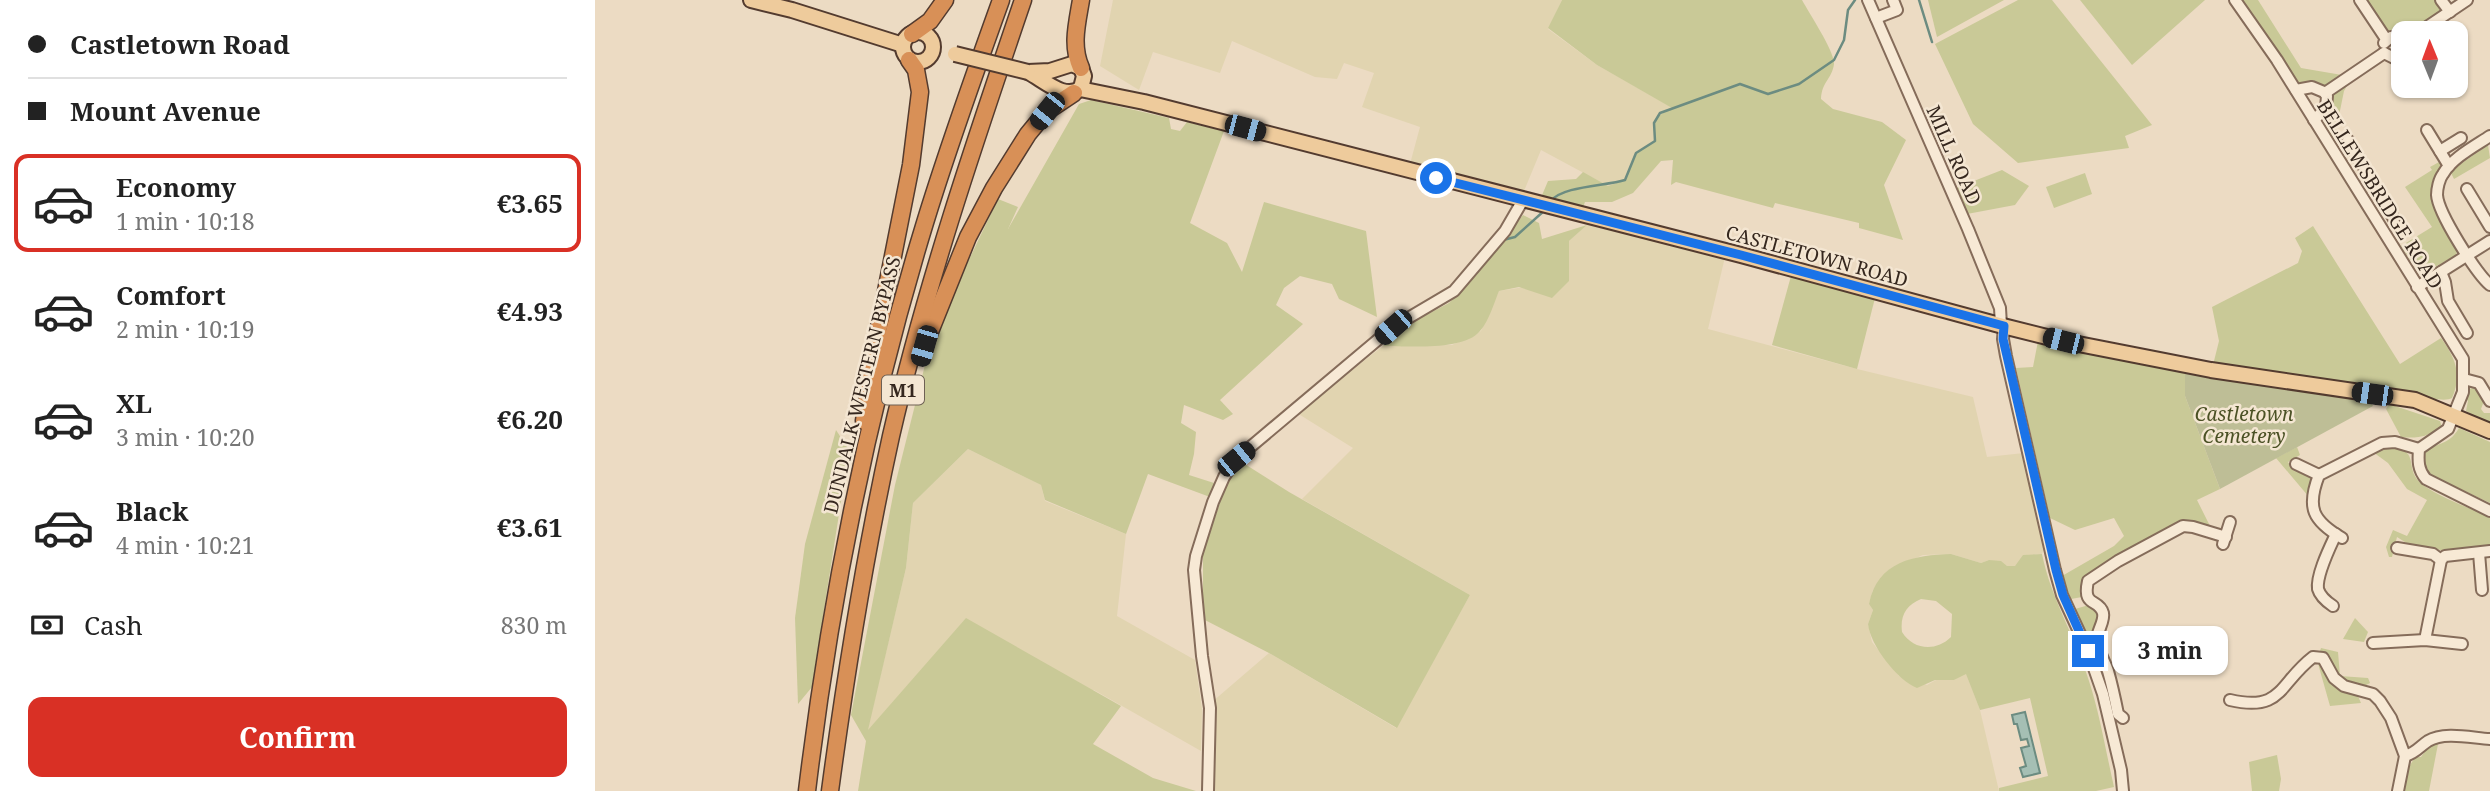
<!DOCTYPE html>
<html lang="en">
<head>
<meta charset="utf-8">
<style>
	:root { --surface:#fff; --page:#f2f2f2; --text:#222; --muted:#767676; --line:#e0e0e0; --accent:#d93025 }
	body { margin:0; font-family:"Noto Serif",serif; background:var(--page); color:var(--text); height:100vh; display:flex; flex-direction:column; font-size:26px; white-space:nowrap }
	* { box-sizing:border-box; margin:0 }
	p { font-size:23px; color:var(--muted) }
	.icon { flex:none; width:38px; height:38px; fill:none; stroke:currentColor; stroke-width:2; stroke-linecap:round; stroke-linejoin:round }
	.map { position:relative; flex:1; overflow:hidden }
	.side { display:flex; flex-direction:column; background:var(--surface); width:595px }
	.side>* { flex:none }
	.top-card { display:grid; align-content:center; height:154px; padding:0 28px; background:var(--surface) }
	.needle { width:46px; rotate:359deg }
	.controls { position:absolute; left:1796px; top:21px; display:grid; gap:14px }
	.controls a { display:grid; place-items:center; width:77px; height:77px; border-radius:14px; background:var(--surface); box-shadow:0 2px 5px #0004; font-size:35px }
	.end { position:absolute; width:32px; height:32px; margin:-16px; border:9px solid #1a73e8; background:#fff; box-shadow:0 0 0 4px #fff }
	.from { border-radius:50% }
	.bubble { position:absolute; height:49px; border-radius:14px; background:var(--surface); box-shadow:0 2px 5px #0004; font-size:23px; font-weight:700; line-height:49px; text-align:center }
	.car { position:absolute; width:21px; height:42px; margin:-21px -10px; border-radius:9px; box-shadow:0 0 5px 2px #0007; background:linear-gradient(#222 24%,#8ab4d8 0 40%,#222 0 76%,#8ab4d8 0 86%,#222 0) }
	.top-card b { display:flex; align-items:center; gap:24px; height:66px; font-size:26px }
	.top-card b+b { border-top:2px solid var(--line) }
	.top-card i { width:18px; height:18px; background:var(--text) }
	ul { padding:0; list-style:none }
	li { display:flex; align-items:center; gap:21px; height:98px; margin:0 14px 10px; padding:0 14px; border:4px solid transparent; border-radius:14px }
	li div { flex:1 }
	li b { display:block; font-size:26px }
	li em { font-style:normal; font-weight:700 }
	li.selected { border-color:var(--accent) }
	li>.icon { width:63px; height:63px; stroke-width:1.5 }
	.pay { display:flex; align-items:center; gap:18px; height:77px; padding:0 28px; font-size:26px }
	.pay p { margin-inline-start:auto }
	.button { display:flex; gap:14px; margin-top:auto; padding:14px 28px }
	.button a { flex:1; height:80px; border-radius:14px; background:var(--accent); color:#fff; font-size:28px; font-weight:700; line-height:80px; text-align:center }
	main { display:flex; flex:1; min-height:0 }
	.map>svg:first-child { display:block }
	.farmland { fill:#e1d4b0 }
	.green { fill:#c9c997; fill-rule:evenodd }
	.cemetery { fill:#bebe96 }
	.water { fill:#a5bfb4; stroke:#6c8c81; stroke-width:2 }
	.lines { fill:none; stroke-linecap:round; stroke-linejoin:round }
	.stream { stroke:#6c8c81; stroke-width:2.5 }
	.minor-casing { stroke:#856c5a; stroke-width:14 }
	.major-casing { stroke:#533b2f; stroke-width:18 }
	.highway-casing { stroke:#533b2f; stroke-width:19 }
	.minor { stroke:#f7e9d5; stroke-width:10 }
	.major { stroke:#eecb9c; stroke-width:14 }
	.highway { stroke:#d89057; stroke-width:16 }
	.major-bridge-casing { stroke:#533b2f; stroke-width:18; stroke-linecap:butt }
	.major-bridge { stroke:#eecb9c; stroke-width:14 }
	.route { stroke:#1a73e8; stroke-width:9 }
	.labels { text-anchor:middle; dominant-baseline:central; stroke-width:5; stroke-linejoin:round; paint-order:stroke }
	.shield { fill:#f4e6d2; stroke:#6e6054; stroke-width:2 }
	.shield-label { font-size:18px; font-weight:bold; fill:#35271e }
	.street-label { font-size:19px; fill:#35271e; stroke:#f4e6d2 }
	.park-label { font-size:19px; font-style:italic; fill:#4b5125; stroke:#f4e6d2 }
</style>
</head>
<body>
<main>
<section class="side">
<div class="top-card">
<b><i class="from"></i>Castletown Road</b>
<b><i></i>Mount Avenue</b>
</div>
<ul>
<li class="selected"><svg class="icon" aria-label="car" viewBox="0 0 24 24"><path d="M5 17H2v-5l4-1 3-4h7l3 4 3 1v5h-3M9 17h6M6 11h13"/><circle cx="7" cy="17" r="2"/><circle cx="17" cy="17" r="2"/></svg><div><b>Economy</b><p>1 min · 10:18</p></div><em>€3.65</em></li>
<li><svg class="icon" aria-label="car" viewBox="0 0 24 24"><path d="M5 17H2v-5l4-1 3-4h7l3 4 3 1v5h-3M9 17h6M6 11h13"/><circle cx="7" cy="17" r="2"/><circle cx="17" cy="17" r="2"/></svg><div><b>Comfort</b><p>2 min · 10:19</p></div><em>€4.93</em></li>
<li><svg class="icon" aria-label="car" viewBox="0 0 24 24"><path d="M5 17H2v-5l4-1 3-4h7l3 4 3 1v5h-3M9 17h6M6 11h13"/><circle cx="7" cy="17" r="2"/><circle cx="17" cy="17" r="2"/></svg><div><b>XL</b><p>3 min · 10:20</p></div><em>€6.20</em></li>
<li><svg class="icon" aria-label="car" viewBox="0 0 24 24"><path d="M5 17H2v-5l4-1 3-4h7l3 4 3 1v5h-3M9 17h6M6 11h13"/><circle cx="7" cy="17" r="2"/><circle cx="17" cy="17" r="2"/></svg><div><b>Black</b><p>4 min · 10:21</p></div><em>€3.61</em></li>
</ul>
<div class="pay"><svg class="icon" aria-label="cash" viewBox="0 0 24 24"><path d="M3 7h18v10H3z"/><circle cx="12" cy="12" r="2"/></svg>Cash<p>830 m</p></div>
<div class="button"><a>Confirm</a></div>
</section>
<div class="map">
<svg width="1895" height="791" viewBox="0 0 1895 791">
	<rect width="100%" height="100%" fill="#ecdbc3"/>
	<g class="farmland">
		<path d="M518,0H967L953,29L1002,65L1078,108L1065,113L1059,123L1060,141L1041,153L1030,180L1013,186L946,150L929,191L815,164L825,127L767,107L779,73L749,63L742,79L720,77L637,41L625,73L558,52L544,90L505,66Z"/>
		<path d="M992,225L1130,257L1113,329L1262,369L1378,397L1392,457L1429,453L1450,545L1447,554H1441L1420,566H1412L1394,560L1386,563L1356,554L1328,555L1295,569L1278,590L1274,604L1278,610L1273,624L1277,642L1304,676L1332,685L1341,680H1359L1371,673L1385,710L1404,791H619L617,702L674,653L801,728L875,595L707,499L758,448L702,413L788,346L857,345L886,331L904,291L974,280V241Z"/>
		<path d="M373,449L446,485L450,501L531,534L522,616L600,660L607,709L606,751L499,690L272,732L311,568L318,503Z"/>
	</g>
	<g class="green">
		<path d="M967,0H1207C1214,13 1240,52 1239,64C1237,79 1227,81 1226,99L1238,109L1287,122L1311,140L1289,185L1308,240L1264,228V223L1180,203L1178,208L1081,182L1076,185L1078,160L1066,161L1038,193L1017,202H990L987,210L945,200L953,181L981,179L988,172L1013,186L1030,180L1041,153L1060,141C1059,122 1058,117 1077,108L1002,65L953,28Z"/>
		<path d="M1333,0H1409L1342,37Z"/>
		<path d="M1423,0H1457L1557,125L1530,136L1534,148L1423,163L1378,124L1340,44Z"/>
		<path d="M1485,0H1610L1537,65Z"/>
		<path d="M1643,0H1663L1706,68L1747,75L1733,87L1723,84L1702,85Z"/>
		<path d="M1770,0H1840L1848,8V12L1816,33H1808V36L1791,32Z"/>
		<path d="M1752,82L1753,84L1749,91L1739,140L1729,127L1728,118L1737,93Z"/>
		<path d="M496,100L574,118L576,129L585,131L592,122L629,131L595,223L632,243L647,272L669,202L771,231L782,317L744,299L737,284L705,276L689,288L681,305L708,324L625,400L638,414L628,420L589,405L586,423L601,432L599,454L594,475L619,483L615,497L553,474L531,534L450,500L446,485L373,449L318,503L311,568L273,730L371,618L526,706L498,744L558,778L601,791H263L271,741L256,715L300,485L330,365L370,268L403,199L423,207L413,229L484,104Z"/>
		<path d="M1893,145L1895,158L1859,179L1856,173L1860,168Z"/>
		<path d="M1846,161C1846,171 1838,178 1837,187C1834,210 1852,230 1863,248L1861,255C1829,273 1827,280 1806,246L1837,227L1810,187L1837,170L1835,167Z"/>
		<path d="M1407,170L1434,186L1420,205L1372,214L1361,188Z"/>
		<path d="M1490,173L1497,194L1459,208L1451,187Z"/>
		<path d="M928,215L944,223L947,239L992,225L974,241V281L957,298L924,287L904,291C899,303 894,321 885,331C869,351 813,346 788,346L814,324L854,303L878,278Z"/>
		<path d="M1718,226L1805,364L1846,338C1861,358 1867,376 1857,398C1847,404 1814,392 1801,390L1798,392L1618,365L1624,341L1617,307L1703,263L1707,251L1700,238Z"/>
		<path d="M1196,276L1280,298L1262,369L1177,345Z"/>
		<path d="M1443,341L1590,371V396L1625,489L1602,500L1616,528L1596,522L1500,571L1487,597L1476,599L1467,576L1519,546L1529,536L1519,518L1480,530L1455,518L1421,368L1438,367Z"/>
		<path d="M1878,388H1882L1889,401L1886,409L1889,413H1895V424L1871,411L1873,401L1871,399L1874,389Z"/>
		<path d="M1794,404L1845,421L1847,428C1832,436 1823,439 1806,437L1791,409Z"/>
		<path d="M1864,428L1895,442V503L1836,475L1830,467L1829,454C1842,440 1852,448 1864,428Z"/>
		<path d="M241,430L254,450L217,687L203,704L200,618L210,544Z"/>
		<path d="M1796,445C1828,453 1807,469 1828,485C1846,498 1875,508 1895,517V546L1846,550L1813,544L1802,537L1797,557H1794L1791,547L1798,530L1812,536L1832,500L1812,489L1793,463L1778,452Z"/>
		<path d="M1702,447L1705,455L1693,462L1699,471L1713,473L1718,479L1714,497L1681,458Z"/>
		<path d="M645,461L694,492L875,595L802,728L674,653L608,619V554L632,481Z"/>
		<path d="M1356,554L1386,563L1394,560L1406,561L1412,566H1420L1428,555L1447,554C1456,599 1481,638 1494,681C1505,715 1511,752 1519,787L1501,791H1404V788L1453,776L1435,698L1385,710L1371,674L1359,680H1340L1322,688C1303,681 1275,645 1273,624L1278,610L1274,604C1282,561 1320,555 1356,554ZM1326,599L1341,601L1357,614L1356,637C1341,652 1318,650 1307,632C1305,616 1311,605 1326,599Z"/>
		<path d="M1494,605L1502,611C1503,624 1499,639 1498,653L1480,609Z"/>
		<path d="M1760,618L1773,632L1769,642L1748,639Z"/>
		<path d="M1726,648L1743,652L1745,676L1773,678L1775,683L1765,688L1762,694L1766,703L1735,706L1722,660Z"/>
		<path d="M1839,744H1843L1834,791H1807L1814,767L1820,757H1826L1834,746Z"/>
		<path d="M1682,755L1686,779L1684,791H1657L1654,762Z"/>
	</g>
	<path class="cemetery" d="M1590,371L1773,398L1778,406L1625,489L1590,396Z"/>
	<path class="water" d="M1430,712L1445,773L1428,777L1425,768L1431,766L1426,748L1434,746L1432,739L1426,740L1422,724H1419L1417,715Z"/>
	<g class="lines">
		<g class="stream">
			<path d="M1324,0L1337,42"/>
			<path d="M956,201C967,186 1011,186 1030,180L1041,153L1060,141L1059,123L1065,113L1145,84L1173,94L1204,84L1239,60L1249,40L1253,10L1260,0"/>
			<path d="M908,240L920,237L950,210"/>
		</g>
		<g class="minor-casing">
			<g id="minor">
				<path d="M1273,0L1373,229L1405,308L1406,325"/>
				<path d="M1640,0L1682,60L1868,359V392L1853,429L1824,449C1823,461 1823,470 1831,479L1895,511"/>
				<path d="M1765,0L1791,39"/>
				<path d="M1846,0L1855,12"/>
				<path d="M1281,18L1302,10L1298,0"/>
				<path d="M1823,33L1872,0"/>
				<path d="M1789,43L1796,37C1802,38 1806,40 1808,46"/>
				<path d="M1789,53L1799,58L1805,54L1808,49"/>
				<path d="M1701,90L1717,87L1729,92L1732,96L1731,108L1719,120"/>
				<path d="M1730,93L1789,53"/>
				<path d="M1832,130L1854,166"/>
				<path d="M1895,136C1880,146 1857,158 1848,174C1844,179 1842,189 1842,195C1843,213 1881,273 1895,285"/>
				<path d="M1753,140L1799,219"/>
				<path d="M1845,151L1866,138"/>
				<path d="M1872,189L1895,227"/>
				<path d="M1846,272L1850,282L1853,301L1872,333"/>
				<path d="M1822,287L1895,241"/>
				<path d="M1409,326L1408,339L1411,356L1460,570L1467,595L1493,651L1508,694L1526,770L1528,791"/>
				<path d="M1869,379L1884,383L1895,401"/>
				<path d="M1701,464L1724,475"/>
				<path d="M1747,538C1718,521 1711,508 1724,475L1787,443L1800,442L1824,449"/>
				<path d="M1628,544L1635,522"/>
				<path d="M1802,548L1838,554L1846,560"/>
				<path d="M1884,553L1887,590"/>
				<path d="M1738,606C1732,602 1725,596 1723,589C1721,575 1735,547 1741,534"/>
				<path d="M1830,640L1846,560L1850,556L1895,551"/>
				<path d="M1778,643L1830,640L1867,644"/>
				<path d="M1635,700C1688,712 1683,684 1718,657L1728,658L1739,678L1749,686L1778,694L1785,701L1796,718L1810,756L1803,791"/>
				<path d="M1528,718L1523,714C1520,699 1517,685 1513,671C1509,660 1503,651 1502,639C1502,631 1510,621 1508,613C1504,598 1487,608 1493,581L1523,561L1588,526L1598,527L1631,537"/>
				<path d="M1810,756C1821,753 1824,747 1833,741C1849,731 1877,738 1895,739"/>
				<path d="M613,791L615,708L607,656L599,570L601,556L618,502L629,477L641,459L798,327L859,291L910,231L928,200"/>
			</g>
		</g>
		<g class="major-casing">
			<g id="major">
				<path d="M156,0L197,10L308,45"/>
				<circle cx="323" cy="47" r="15"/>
				<path d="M477,64L486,68L489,76L486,88C470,101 449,80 433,72L455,71Z"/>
				<path d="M485,89L549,102L1146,255L1408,326L1468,341L1616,370L1820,400L1895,431"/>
			</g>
		</g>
		<g class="highway-casing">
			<g id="highway">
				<path d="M317,34L335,21L350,0"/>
				<path d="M486,68C476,46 482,24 486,0"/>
				<path d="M328,349L373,237L399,188L433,134L452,111L479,93"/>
				<path d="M269,421L280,347L316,165L325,92L321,70L314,60"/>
				<path d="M212,791C235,600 273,410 329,226C352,150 379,75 406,0"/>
				<path d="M235,791C251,672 270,554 296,436C330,288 379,144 428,0"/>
			</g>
		</g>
		<use href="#minor" class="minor"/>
		<use href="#major" class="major"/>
		<use href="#highway" class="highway"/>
		<g class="major-bridge-casing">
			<path id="major-bridge" d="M360,54L433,72"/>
		</g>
		<use href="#major-bridge" class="major-bridge"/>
	</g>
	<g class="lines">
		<path class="route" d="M841,178L1146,255L1409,326L1408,339L1412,356L1461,570L1468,595L1493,651"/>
	</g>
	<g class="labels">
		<rect class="shield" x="287" y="375.5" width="42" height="29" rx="5"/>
		<g class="shield-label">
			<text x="308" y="390">M1</text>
		</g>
		<g class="street-label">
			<text transform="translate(1359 155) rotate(66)">MILL ROAD</text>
			<text transform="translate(1785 194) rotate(58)">BELLEWSBRIDGE ROAD</text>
			<text transform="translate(1222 256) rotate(15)">CASTLETOWN ROAD</text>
			<text transform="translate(267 385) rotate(-76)">DUNDALK WESTERN BYPASS</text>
		</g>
		<g class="park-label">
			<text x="1649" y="414">Castletown<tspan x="1649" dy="22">Cemetery</tspan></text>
		</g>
	</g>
</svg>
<div class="controls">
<a><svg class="needle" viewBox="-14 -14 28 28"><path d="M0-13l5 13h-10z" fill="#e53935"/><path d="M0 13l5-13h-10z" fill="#767676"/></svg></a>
</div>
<i class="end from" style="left:841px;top:178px"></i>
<i class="end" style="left:1493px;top:651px"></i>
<div class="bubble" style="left:1517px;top:626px;width:116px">3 min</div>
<i class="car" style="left:452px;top:111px;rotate:219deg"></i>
<i class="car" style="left:650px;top:128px;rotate:105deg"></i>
<i class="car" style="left:798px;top:327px;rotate:229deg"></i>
<i class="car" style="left:1468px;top:341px;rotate:284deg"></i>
<i class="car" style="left:329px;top:346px;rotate:196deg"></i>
<i class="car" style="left:1777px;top:394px;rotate:278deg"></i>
<i class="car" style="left:641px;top:459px;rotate:51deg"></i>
</div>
</main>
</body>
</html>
